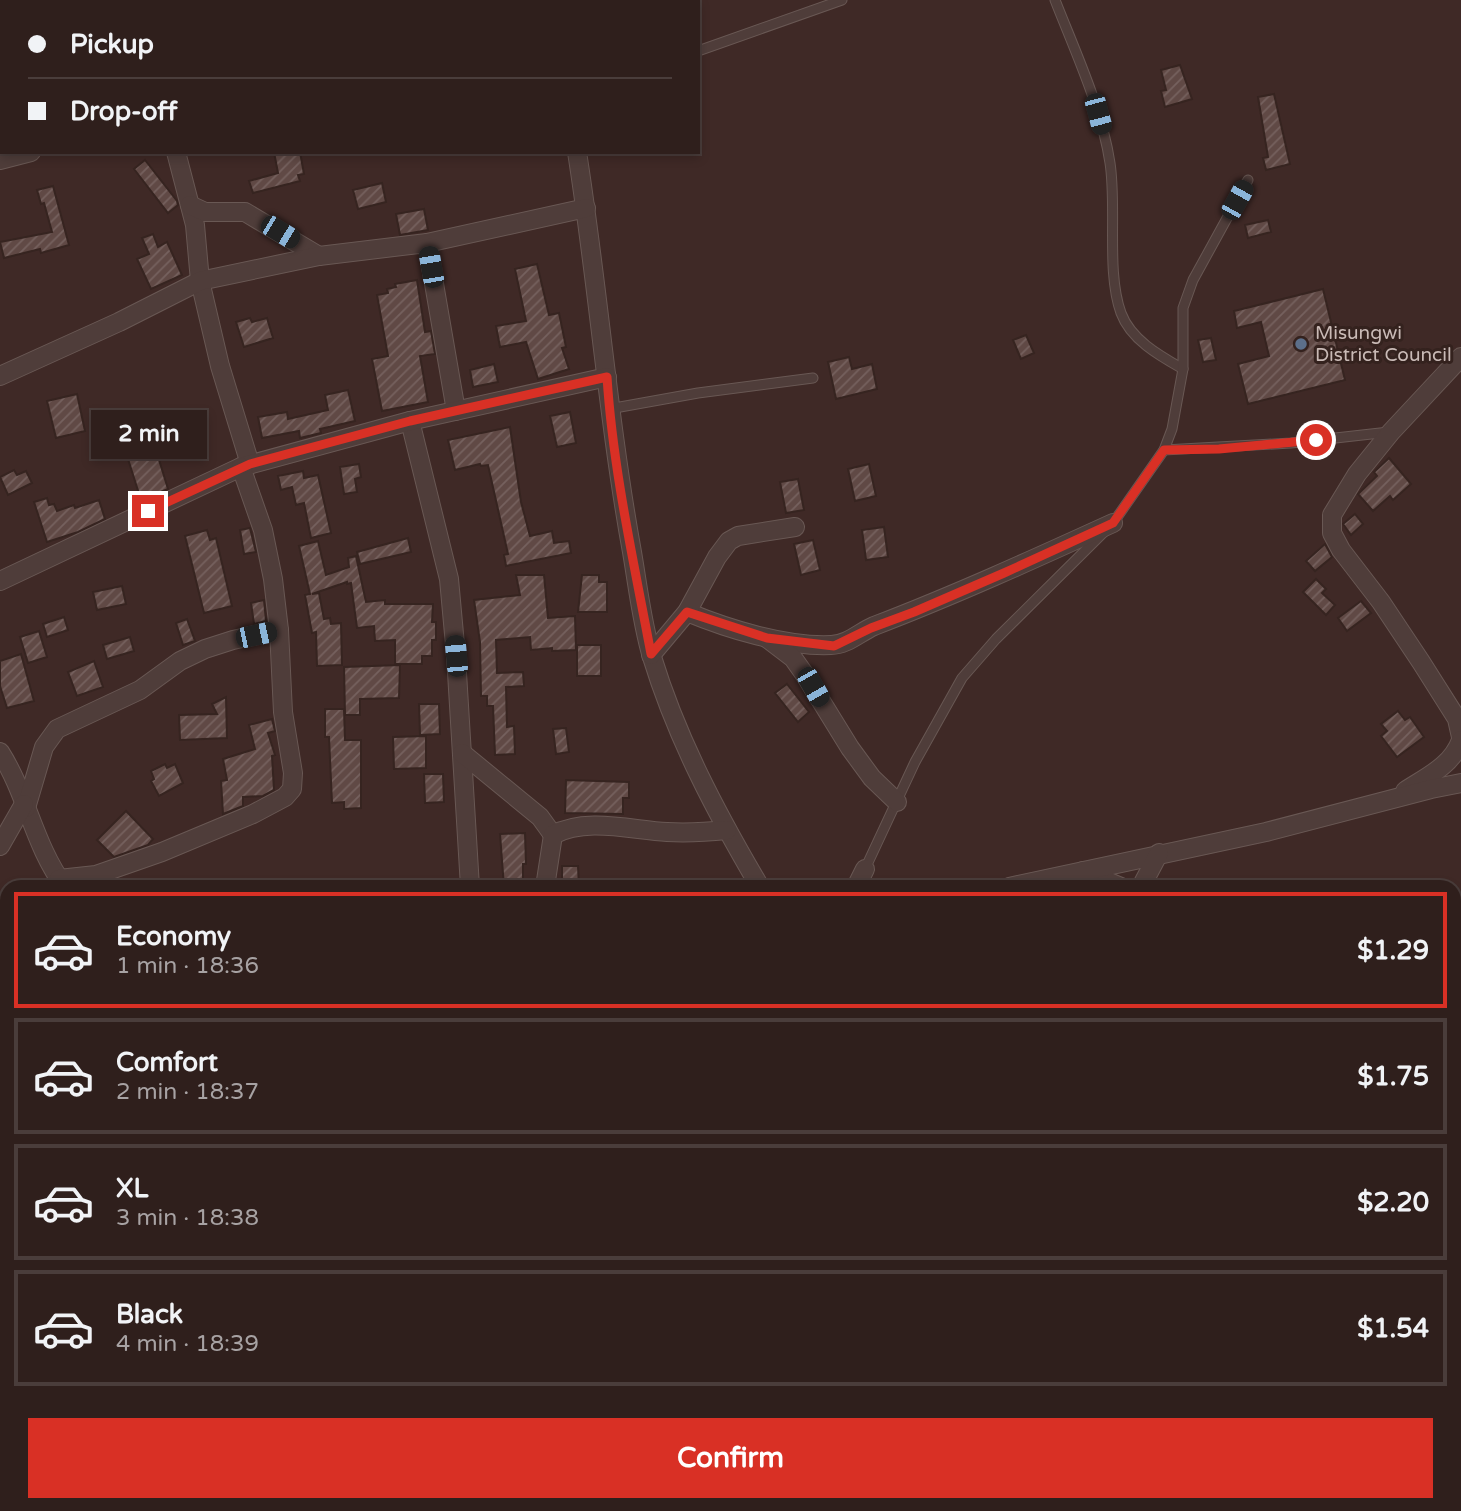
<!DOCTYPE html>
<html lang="en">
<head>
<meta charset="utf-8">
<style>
	:root { --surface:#2f1f1c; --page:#3b2c29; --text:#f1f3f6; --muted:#a7a2a3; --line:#4a3d3b; --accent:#d93025 }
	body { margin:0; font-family:"Varela Round",sans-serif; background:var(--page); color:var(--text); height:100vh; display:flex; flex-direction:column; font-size:26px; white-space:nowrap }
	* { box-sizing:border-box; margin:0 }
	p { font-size:23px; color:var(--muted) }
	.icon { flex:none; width:38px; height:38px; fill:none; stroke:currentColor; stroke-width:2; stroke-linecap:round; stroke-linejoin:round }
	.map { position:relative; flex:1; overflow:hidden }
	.details { position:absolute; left:0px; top:880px; width:1461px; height:632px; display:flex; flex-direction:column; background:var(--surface); border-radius:21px 21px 0 0; box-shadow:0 4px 10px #0003,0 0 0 2px var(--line) }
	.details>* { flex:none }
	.banner { position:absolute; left:0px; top:0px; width:700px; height:154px; box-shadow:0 4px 10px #0003,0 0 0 2px var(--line); display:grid; align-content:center; height:154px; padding:0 28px; background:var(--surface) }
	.end { position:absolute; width:32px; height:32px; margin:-16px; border:9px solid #d93025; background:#fff; box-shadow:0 0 0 4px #fff }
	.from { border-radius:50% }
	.bubble { position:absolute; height:49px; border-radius:0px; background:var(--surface); box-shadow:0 4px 10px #0003,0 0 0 2px var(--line); font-size:23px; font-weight:800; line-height:49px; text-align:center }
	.car { position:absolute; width:21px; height:42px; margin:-21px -10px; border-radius:9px; box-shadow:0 0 5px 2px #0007; background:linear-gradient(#222 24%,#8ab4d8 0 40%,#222 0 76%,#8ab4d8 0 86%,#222 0) }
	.banner b { display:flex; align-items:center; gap:24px; height:66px; font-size:26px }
	.banner b+b { border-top:2px solid var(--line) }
	.banner i { width:18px; height:18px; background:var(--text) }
	ul { padding:12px 0 0; list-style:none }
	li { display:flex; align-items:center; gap:21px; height:116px; margin:0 14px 10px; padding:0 14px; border:4px solid var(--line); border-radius:0px }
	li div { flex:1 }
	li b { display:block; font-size:26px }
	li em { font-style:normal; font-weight:800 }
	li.selected { border-color:var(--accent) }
	li>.icon { width:63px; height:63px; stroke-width:1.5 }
	.button { display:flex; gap:14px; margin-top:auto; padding:14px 28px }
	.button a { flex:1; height:80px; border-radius:0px; background:var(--accent); color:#fff; font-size:28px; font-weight:800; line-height:80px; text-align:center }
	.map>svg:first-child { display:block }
	.building { fill:url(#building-hatch); stroke:#362420; stroke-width:2 }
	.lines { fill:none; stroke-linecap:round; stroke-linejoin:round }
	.lane-casing { stroke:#695854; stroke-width:11 }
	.street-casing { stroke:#695854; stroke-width:20 }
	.highway-casing { stroke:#564541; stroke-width:34 }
	.lane { stroke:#4f3d3a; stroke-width:9 }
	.street { stroke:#4f3d3a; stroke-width:18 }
	.highway { stroke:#576f74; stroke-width:32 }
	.route { stroke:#d93025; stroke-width:9 }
	.service-dot { fill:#5c6f8a; stroke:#34221e; stroke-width:2.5 }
	.labels { text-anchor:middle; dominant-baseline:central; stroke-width:6; stroke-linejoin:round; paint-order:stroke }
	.poi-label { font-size:19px; fill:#c9bab6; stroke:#34221e; text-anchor:start }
</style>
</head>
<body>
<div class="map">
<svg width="1461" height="1511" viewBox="0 0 1461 1511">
	<defs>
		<pattern id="building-hatch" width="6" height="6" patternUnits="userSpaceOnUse" patternTransform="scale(1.75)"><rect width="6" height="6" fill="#604945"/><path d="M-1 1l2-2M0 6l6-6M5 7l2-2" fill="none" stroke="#75615e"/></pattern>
	</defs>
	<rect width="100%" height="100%" fill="#3f2926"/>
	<g class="building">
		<path d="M1180,65L1192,99L1165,107L1161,91L1166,90L1161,70Z"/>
		<path d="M1274,94L1290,164L1266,170L1263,158L1268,157L1258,97Z"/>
		<path d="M274,152H300L304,174L298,175L300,181L253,193L249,181L278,173Z"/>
		<path d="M145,160L177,201L178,205L168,213L134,169Z"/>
		<path d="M382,183L386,202L358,209L353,190Z"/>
		<path d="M53,186L69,245L41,253L40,249L4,258L0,242L52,232L44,203L41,204L37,190Z"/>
		<path d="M424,209L428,230L400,235L396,214Z"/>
		<path d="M1268,220L1271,232L1248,238L1245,225Z"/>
		<path d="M153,234L158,247L167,242L182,275L151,289L137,259L149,254L142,238Z"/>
		<path d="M537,264L549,315L559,313L566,347L562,348L569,369L538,379L526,342L500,347L496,326L526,321L515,269Z"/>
		<path d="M417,280L425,332L431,331L435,354L420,356L428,402L382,411L372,359L388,356L377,295L388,293L387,289L396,287L395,284Z"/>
		<path d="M1323,289L1345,380L1248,404L1238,364L1269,356L1261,322L1237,328L1234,311Z"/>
		<path d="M250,318L252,322L267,318L273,338L244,347L236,322Z"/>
		<path d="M1026,335L1034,353L1021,359L1013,340Z"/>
		<path d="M1211,338L1216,360L1203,362L1198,340Z"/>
		<path d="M849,357L852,369L872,364L877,389L836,399L828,362Z"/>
		<path d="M494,364L498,382L473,387L470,370Z"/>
		<path d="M348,390L355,421L320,429L321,433L300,438L299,431L262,438L258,417L287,412L288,419L328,410L325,395Z"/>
		<path d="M77,394L85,431L56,438L47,401Z"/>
		<path d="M570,412L576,443L557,447L550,416Z"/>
		<path d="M182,418L185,432L160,437L158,424Z"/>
		<path d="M510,427L521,502L530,536L552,531L554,543L569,541L571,553L506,566L504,555L508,554L488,465L481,466L480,464L455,470L448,440Z"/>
		<path d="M156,450L168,489L141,500L128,459Z"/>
		<path d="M1389,458L1411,484L1393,500L1390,496L1373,511L1358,494L1377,476L1374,472Z"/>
		<path d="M359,464L361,477L355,479L357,492L344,494L340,467Z"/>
		<path d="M869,464L876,496L855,501L848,469Z"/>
		<path d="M14,470L17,475L26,471L32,483L8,495L0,477Z"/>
		<path d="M303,471L304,478L318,475L331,533L311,538L304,503L296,505L292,487L281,490L278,476Z"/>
		<path d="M798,479L804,510L786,513L780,482Z"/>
		<path d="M47,498L49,505L54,504L57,511L74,505L75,508L99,500L105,519L78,532L47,542L34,502Z"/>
		<path d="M1355,514L1363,524L1351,535L1343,524Z"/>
		<path d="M884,527L888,557L866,560L862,530Z"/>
		<path d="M250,528L256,552L244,554L240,530Z"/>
		<path d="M207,530L210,540L216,538L232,606L204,613L185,536Z"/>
		<path d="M408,538L411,552L360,564L357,552Z"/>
		<path d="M813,540L820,570L801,575L794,544Z"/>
		<path d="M318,541L326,575L349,567L348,558L356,556L366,602L385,600V604H433L432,622H436V640H432V656H422V664H395V640L375,641L374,626L357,628L351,583L347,584V582L312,594L319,593L324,619L330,618L331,624L341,623L342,665L317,666L316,632L312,633L305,595L310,594L299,546Z"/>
		<path d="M1325,544L1332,557L1315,571L1306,561Z"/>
		<path d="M516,575H544L548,618L575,616L576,650L552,651V648L531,650L530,637L496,640L497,673L523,672L524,686L506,687L507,727L514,726L515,754L495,755L493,706H487V696H481L480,642L474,600L520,595Z"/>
		<path d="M582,575H599V582H607V612H578Z"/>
		<path d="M1316,579L1326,589L1322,593L1335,605L1326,615L1303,592Z"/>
		<path d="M122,586L126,604L97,610L93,592Z"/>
		<path d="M264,600L266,621L254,624L251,603Z"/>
		<path d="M1361,601L1371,613L1347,631L1338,618Z"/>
		<path d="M64,617L68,630L47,637L43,624Z"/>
		<path d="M187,619L195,641L183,645L176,623Z"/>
		<path d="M39,631L47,657L28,663L20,637Z"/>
		<path d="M130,637L134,651L107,659L103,645Z"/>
		<rect x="577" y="645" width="24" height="31"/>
		<path d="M21,654L34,701L7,708L0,686V661Z"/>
		<path d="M94,661L103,687L77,696L68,672Z"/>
		<path d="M400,665L399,698L360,699V715H345L344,667Z"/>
		<path d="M787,684L809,712L798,722L775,693Z"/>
		<path d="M226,697L227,738L180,740L179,715L217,714L212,704Z"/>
		<path d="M419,704H439L440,734L420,735Z"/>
		<path d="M325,709H344L345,740H361V808L344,809V802L332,803L329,737H325Z"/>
		<path d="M1398,711L1405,720L1410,717L1424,737L1397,757L1381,736L1387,731L1381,724Z"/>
		<path d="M272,719L275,731L268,733L275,755L272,756L274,790L263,796L243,797V806L223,814L221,781L227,780L223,759L255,749L249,725Z"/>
		<path d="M566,728L569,752L556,754L553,729Z"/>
		<path d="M426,736V768L394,769L393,737Z"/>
		<path d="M165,764L167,768L175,764L183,783L159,796L151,781L154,779L151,771Z"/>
		<path d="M424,774H443L444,802L425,803Z"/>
		<path d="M566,780L629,782V798H623V814L565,813Z"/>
		<path d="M126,811L153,839L148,845L114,857L97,840Z"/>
		<path d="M525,833L526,864H523V887H504L500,834Z"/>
		<path d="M562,866H578L579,887H562Z"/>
	</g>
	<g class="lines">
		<g class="lane-casing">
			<g id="lane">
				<path d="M1055,0C1075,51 1102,109 1110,163C1117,208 1106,272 1121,313C1131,340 1160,356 1183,369"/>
				<path d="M698,51L842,0"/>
				<path d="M609,409L698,393L813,378"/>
				<path d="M1164,450L1291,443L1389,432"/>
				<path d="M865,869L915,762L962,678L996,639L1113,523L1164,450L1172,429L1183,369V308L1193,280L1248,180"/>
			</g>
		</g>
		<g class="street-casing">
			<g id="street">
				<path d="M10,0V2"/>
				<path d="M143,0L144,2"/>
				<path d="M448,0L449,2"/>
				<path d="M343,2V0"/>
				<path d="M532,2V0"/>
				<path d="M176,152L195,225L200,281L220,366L250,464"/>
				<path d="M577,152C598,285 608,420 632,552C638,587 642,624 652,657C677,739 717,814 760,887"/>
				<path d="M0,160L31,152"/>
				<path d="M190,205L205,212H245L319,256"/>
				<path d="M427,243L456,411"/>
				<path d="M1461,357L1391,432L1357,474L1332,515V533L1341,550L1381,602L1421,662L1457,719L1461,737"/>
				<path d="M0,376L119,322L200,281L319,256L427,243L586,208"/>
				<path d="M410,421L449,579L456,656L470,887"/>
				<path d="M0,581L241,467L410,421L607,377"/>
				<path d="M687,612C728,629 786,647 831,645C847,645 860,632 874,626C955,595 1034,559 1113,523"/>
				<path d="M768,639L793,658L805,675L850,748L872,778L897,802"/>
				<path d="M651,655L687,612L717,557L729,541L738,536L795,527"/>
				<path d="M0,752C27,794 34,846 65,887"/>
				<path d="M462,753L540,817L553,835"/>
				<path d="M1405,791C1426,777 1452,766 1461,740"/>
				<path d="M26,808L44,747L57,729L140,690L180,661L205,649L233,640L279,630"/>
				<path d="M0,846L24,804"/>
				<path d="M1083,871L1121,887"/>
				<path d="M59,879L96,875L162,852L253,814L285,797L292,789L293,773L283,712L279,630L273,579L263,530L241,467"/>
				<path d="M545,887L553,835C586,817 631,830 667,832C687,833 707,832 727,830"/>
				<path d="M856,887L865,869"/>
				<path d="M1009,887L1266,832L1431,789L1461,783"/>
				<path d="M1141,887L1159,853"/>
				<path d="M0,1011L7,1016"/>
				<path d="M1454,1154L1461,1145"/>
				<path d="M0,1343L7,1342"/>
				<path d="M93,1505L94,1511"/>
				<path d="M530,1511L531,1505"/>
				<path d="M922,1511V1505"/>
				<path d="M1171,1511L1176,1505"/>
			</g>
		</g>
		<g class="highway-casing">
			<g id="highway">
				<path d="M0,1499H7"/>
				<path d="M820,1505L860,1511"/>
			</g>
		</g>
		<use href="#lane" class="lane"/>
		<use href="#street" class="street"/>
		<use href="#highway" class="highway"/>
	</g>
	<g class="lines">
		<path class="route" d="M148,511L250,464L410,421L607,377C613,470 634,563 651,654L687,612L767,638L834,646L871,628L914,612L1004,573L1113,523L1164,450L1219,449L1316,440"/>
	</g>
	<circle class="service-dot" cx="1301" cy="344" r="7"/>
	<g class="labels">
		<g class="poi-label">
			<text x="1315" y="333">Misungwi<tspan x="1315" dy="22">District Council</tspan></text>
		</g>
	</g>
</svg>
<i class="end from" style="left:1316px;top:440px"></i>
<i class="end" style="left:148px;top:511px"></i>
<div class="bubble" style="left:91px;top:410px;width:116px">2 min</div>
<i class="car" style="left:1098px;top:114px;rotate:165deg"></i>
<i class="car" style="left:1237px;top:200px;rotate:29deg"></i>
<i class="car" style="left:280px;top:232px;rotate:121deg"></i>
<i class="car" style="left:431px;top:267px;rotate:350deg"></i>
<i class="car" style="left:256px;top:635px;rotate:78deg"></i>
<i class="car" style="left:456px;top:656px;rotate:355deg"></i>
<i class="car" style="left:813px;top:687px;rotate:150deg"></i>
<div class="banner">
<b><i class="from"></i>Pickup</b>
<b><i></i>Drop-off</b>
</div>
<section class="details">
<ul>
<li class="selected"><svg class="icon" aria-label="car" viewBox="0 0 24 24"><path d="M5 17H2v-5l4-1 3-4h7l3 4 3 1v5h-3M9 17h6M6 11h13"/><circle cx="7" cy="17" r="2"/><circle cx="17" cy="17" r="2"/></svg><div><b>Economy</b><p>1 min · 18:36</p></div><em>$1.29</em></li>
<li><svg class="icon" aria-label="car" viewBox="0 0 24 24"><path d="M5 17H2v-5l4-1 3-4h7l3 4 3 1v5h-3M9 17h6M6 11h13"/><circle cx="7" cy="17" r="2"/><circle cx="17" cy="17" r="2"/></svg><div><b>Comfort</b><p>2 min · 18:37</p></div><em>$1.75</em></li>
<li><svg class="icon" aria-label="car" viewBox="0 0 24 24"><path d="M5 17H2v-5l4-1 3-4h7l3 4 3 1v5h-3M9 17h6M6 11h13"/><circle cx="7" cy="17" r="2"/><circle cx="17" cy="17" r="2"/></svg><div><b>XL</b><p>3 min · 18:38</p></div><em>$2.20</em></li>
<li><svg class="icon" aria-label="car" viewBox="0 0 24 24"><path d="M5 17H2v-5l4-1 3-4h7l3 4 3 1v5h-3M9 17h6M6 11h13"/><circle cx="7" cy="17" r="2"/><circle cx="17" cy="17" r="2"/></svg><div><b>Black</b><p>4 min · 18:39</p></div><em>$1.54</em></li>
</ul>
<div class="button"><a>Confirm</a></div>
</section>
</div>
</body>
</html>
